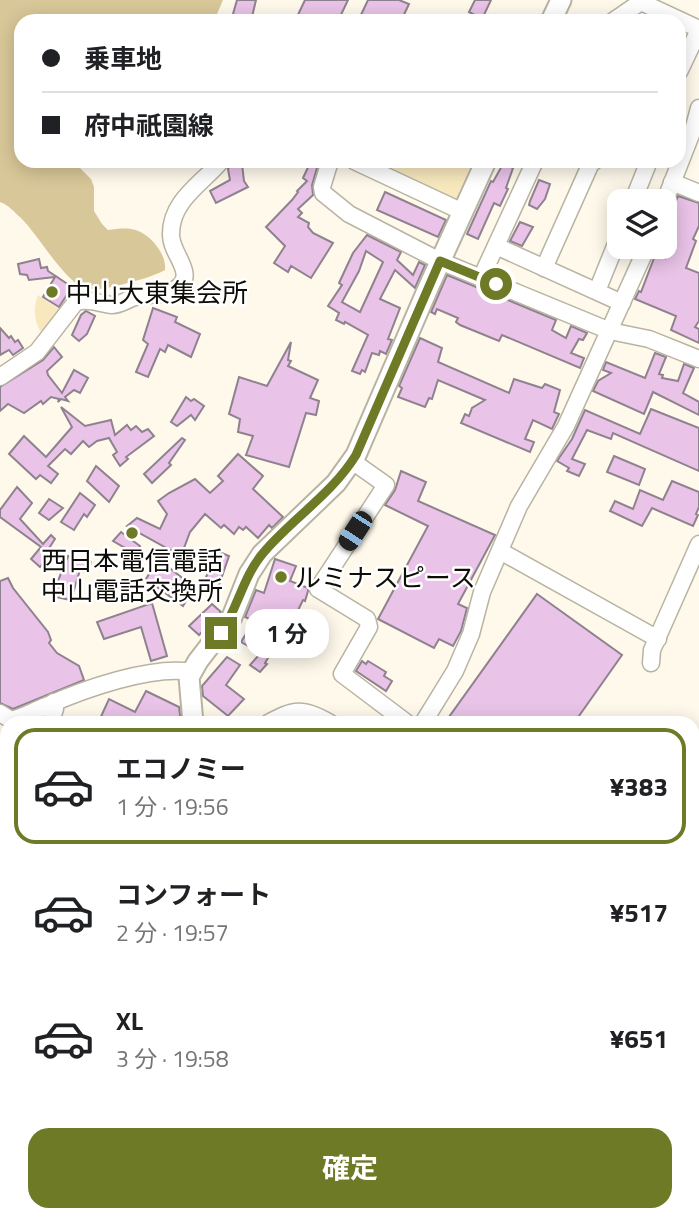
<!DOCTYPE html>
<html lang="ja">
<head>
<meta charset="utf-8">
<style>
	:root { --surface:#fff; --page:#f6f6f6; --text:#202124; --muted:#757577; --line:#e0e0e0; --accent:#6e7a26 }
	body { margin:0; font-family:"Titillium Web","Noto Sans JP",sans-serif; background:var(--page); color:var(--text); height:100vh; display:flex; flex-direction:column; font-size:26px; white-space:nowrap }
	* { box-sizing:border-box; margin:0 }
	p { font-size:23px; color:var(--muted) }
	.icon { flex:none; width:38px; height:38px; fill:none; stroke:currentColor; stroke-width:2; stroke-linecap:round; stroke-linejoin:round }
	.map { position:relative; flex:1; overflow:hidden }
	.details { position:absolute; left:0px; top:716px; width:700px; height:506px; display:flex; flex-direction:column; background:var(--surface); border-radius:21px 21px 0 0; box-shadow:0 4px 18px #0003 }
	.details>* { flex:none }
	.top-card { position:absolute; left:14px; top:14px; width:672px; height:154px; border-radius:21px; box-shadow:0 4px 18px #0003; display:grid; align-content:center; height:154px; padding:0 28px; background:var(--surface) }
	.buttons { position:absolute; left:607px; top:189px; display:grid; gap:14px }
	.buttons a { display:grid; place-items:center; width:70px; height:70px; border-radius:14px; background:var(--surface); box-shadow:0 4px 18px #0003; font-size:35px }
	.end { position:absolute; width:32px; height:32px; margin:-16px; border:9px solid #6e7a26; background:#fff; box-shadow:0 0 0 4px #fff }
	.from { border-radius:50% }
	.bubble { position:absolute; height:49px; border-radius:21px; background:var(--surface); box-shadow:0 4px 18px #0003; font-size:23px; font-weight:700; line-height:49px; text-align:center }
	.car { position:absolute; width:21px; height:42px; margin:-21px -10px; border-radius:9px; box-shadow:0 0 5px 2px #0007; background:linear-gradient(#222 24%,#8ab4d8 0 40%,#222 0 76%,#8ab4d8 0 86%,#222 0) }
	.top-card b { display:flex; align-items:center; gap:24px; height:66px; font-size:26px }
	.top-card b+b { border-top:2px solid var(--line) }
	.top-card i { width:18px; height:18px; background:var(--text) }
	ul { padding:12px 0 0; list-style:none }
	li { display:flex; align-items:center; gap:21px; height:116px; margin:0 14px 10px; padding:0 14px; border:4px solid transparent; border-radius:21px }
	li div { flex:1 }
	li b { display:block; font-size:26px }
	li em { font-style:normal; font-weight:700 }
	li.on { border-color:var(--accent) }
	li>.icon { width:63px; height:63px; stroke-width:1.5 }
	.button { display:flex; gap:14px; margin-top:auto; padding:14px 28px }
	.button a { flex:1; height:80px; border-radius:21px; background:var(--accent); color:#fff; font-size:28px; font-weight:700; line-height:80px; text-align:center }
	.map>svg:first-child { display:block }
	.built { fill:#f7eed5 }
	.green { fill:#f7e8bd }
	.forest { fill:#d8c798 }
	.lines { fill:none; stroke-linecap:round; stroke-linejoin:round }
	.river { stroke:#a3d3f0; stroke-width:19 }
	.building { fill:#e9c3e8; stroke:#8f828f; stroke-width:2; fill-rule:evenodd }
	.major-tunnel { stroke:#dad5c9; stroke-width:19; stroke-dasharray:19 10; stroke-linecap:butt }
	.minor-casing { stroke:#b9b3a2; stroke-width:19 }
	.major-casing { stroke:#b9b3a2; stroke-width:23 }
	.minor { stroke:#fff; stroke-width:16 }
	.major { stroke:#fff; stroke-width:19 }
	.rail-casing { stroke:#7d7a70; stroke-width:6 }
	.rail { stroke:#fff; stroke-width:3.5; stroke-dasharray:10; stroke-linecap:butt }
	.route { stroke:#6e7a26; stroke-width:9 }
	.poi-dot { fill:#6e7a26; stroke:#fff; stroke-width:2.5 }
	.labels { text-anchor:middle; dominant-baseline:central; stroke-width:5; stroke-linejoin:round; paint-order:stroke }
	.poi-label { font-size:26px; fill:#0e0c06; stroke:#fff; text-anchor:start }
</style>
</head>
<body>
<div class="map">
<svg width="699" height="1221" viewBox="0 0 699 1221">
	<rect width="100%" height="100%" fill="#fef9eb"/>
	<g class="built">
		<path d="M7,853V999L0,998V867Z"/>
		<path d="M637,1214L639,1221H314L311,1215Z"/>
	</g>
	<g class="green">
		<path d="M377,161H473L456,199Z"/>
		<path d="M38,295L61,310L46,332L40,331C34,319 33,308 38,295Z"/>
	</g>
	<path class="forest" d="M0,0H223L214,21H21V82L17,88L16,96L21,119V161H67L80,168L91,179L94,187V211L102,224L108,230C116,229 124,228 131,229C148,231 167,253 165,270C152,277 138,280 124,284C113,287 93,292 82,287C61,276 39,236 21,218C14,212 9,205 0,202Z"/>
	<g class="lines">
		<g class="river">
			<path d="M0,1017L7,1019"/>
			<path d="M693,1058L699,1062"/>
		</g>
	</g>
	<g class="building">
		<path d="M237,0H256L251,21H231Z"/>
		<path d="M305,0H348L338,21H295Z"/>
		<path d="M368,0H399L409,4L401,21H358Z"/>
		<path d="M475,0H491L482,19L469,12Z"/>
		<path d="M311,161H319L312,185L313,195L298,209L302,213L298,217L309,223L308,227L313,233L333,243L311,278L291,266L288,272L274,263L285,246L266,227L292,200L298,192L297,191L307,181L303,178Z"/>
		<path d="M242,164L244,181L248,187L216,203L210,191L230,180L228,169L230,166Z"/>
		<path d="M503,164L513,168L506,188L508,189L500,206L494,203L478,239L467,234L491,181L493,182Z"/>
		<path d="M539,180L550,184L545,199L537,209L529,205L530,201Z"/>
		<path d="M385,192L446,220L438,237L377,210Z"/>
		<path d="M678,196L699,203V226L693,239L696,241L686,268L699,273V321L695,327L699,329V343L671,330L676,316L635,299L639,291L641,292L656,253L665,258V226Z"/>
		<path d="M520,222L533,227L522,246L510,241Z"/>
		<path d="M367,235L401,252L397,260L413,275L419,262L425,265L415,288L395,270L380,299L400,308L388,339L392,340L386,354L380,351L379,355L372,353L365,372L362,370L360,374L352,371L368,335L345,322L344,324L336,320L339,313L328,306L342,285L339,283L353,253ZM366,251L383,262L360,312L342,302L359,271Z"/>
		<path d="M39,259L41,268L47,267L48,271L72,287L59,307L43,297L55,277L29,280L27,275L20,274L18,264Z"/>
		<path d="M447,275L556,320L552,330L566,338L571,326L587,333L583,340L579,339L571,353L584,358L580,368L502,335L499,341L460,325L456,322L458,318L437,309L435,314L431,312Z"/>
		<path d="M153,308L177,317L175,322L200,334L191,357L168,345L165,352L160,349L148,377L136,372L148,344L143,340Z"/>
		<path d="M86,311L95,316L87,334L79,341L72,335L81,315Z"/>
		<path d="M0,328L9,338L11,336L15,342L18,340L23,348L13,355L9,350L0,355Z"/>
		<path d="M420,338L442,348L438,362L509,393L514,379L542,388L545,384L560,390L554,412L559,414L552,429L533,420L525,439L534,442L530,452L461,423L465,414L469,416L472,408L485,400L438,380L432,399L429,398L425,407L398,397L402,388L399,386Z"/>
		<path d="M291,342L288,360L291,361L288,366L318,380L310,398L319,401L316,415L306,413L289,467L246,455L253,436L238,432L240,419L229,414L239,377L267,386Z"/>
		<path d="M54,347L62,357L47,371L48,375L62,393L74,370L88,378L80,393L74,390L65,397L68,401L61,399L58,402L59,399L51,397L43,404L41,401L24,413L8,404L0,411V387L43,360Z"/>
		<path d="M655,353L666,357L659,374L663,375L662,378L678,381L684,364L694,368L683,393L699,402V415L653,392L644,414L593,391L598,381L611,373L603,370L606,362L645,378Z"/>
		<path d="M186,397L191,401L194,399L204,406L195,420L191,415L177,426L171,422Z"/>
		<path d="M61,407L85,426L111,420L115,435L127,425L131,430L136,426L142,432L148,429L154,436L126,457L128,459L120,466L113,455L117,452L109,438L97,441L89,447L83,441L71,454L65,449L48,466L58,474L51,483L40,475L36,479L9,454L24,436L46,457L72,427Z"/>
		<path d="M651,409L699,428V471L613,433L611,439L587,430L572,459L585,464L579,476L567,471L569,468L557,461L572,439L585,410L640,434Z"/>
		<path d="M182,438L185,440L169,463L171,465L152,483L144,474Z"/>
		<path d="M238,454L263,476L253,489L283,517L272,528L269,525L258,538L246,527L243,530L239,527L234,534L224,525L221,528L205,514L190,532L181,556L127,526L137,518L160,529L167,514L158,501L169,493L195,479L210,493L223,481L218,476Z"/>
		<path d="M614,456L645,469L639,485L607,472Z"/>
		<path d="M96,466L119,486L109,502L87,481Z"/>
		<path d="M401,471L426,482L418,501L495,535L458,604L467,608L461,631L453,646L439,639L434,648L378,619L428,526L385,505L395,490Z"/>
		<path d="M672,481L699,492V507L696,514L698,515L693,526L652,508L642,526L610,511L615,501L633,509L640,490L663,500Z"/>
		<path d="M17,487L32,503L20,519L43,544L51,535L55,539L46,553L49,555L40,567L31,559L41,547L0,517V510Z"/>
		<path d="M80,493L95,505L87,517L84,514L74,530L61,522Z"/>
		<path d="M49,499L63,508L49,520L39,513Z"/>
		<path d="M121,532L140,546L136,554L113,541Z"/>
		<path d="M217,551L229,556L218,588L204,582Z"/>
		<path d="M68,556L91,562L88,573L80,570L71,600L56,597L53,593Z"/>
		<path d="M158,559L194,587L183,606L146,579Z"/>
		<path d="M275,559L296,566L290,581L308,588V591L305,601L303,600L285,637L282,635L265,663L267,664L260,672L250,665L259,655L257,651L241,642L254,621L245,617L256,590L264,593Z"/>
		<path d="M8,578L13,588L48,632L51,640L49,643L57,653L79,666L84,680L13,709L0,703V581Z"/>
		<path d="M537,594L622,655L574,723H451L449,717Z"/>
		<path d="M152,603L167,656L151,661L141,627L104,639L97,622Z"/>
		<path d="M212,604L221,612L199,635L189,626Z"/>
		<path d="M227,657L240,665L226,685L244,699L228,716L203,696L202,686Z"/>
		<path d="M362,661L366,664L368,661L386,672L384,676L392,681L386,691L356,671Z"/>
		<path d="M146,691L179,707L181,723H98L109,699L135,712Z"/>
	</g>
	<g class="lines">
		<path class="major-tunnel" d="M0,1173L7,1168"/>
		<g class="minor-casing">
			<g id="minor">
				<path d="M613,21L641,2L699,29"/>
				<path d="M679,72L699,30"/>
				<path d="M330,161L322,187L323,193L349,214L440,261L610,331L649,339L699,359"/>
				<path d="M354,161L463,212"/>
				<path d="M672,182L699,193"/>
				<path d="M633,201L649,161"/>
				<path d="M665,201L694,127L699,108"/>
				<path d="M496,246L622,303"/>
				<path d="M544,268L591,163L595,161"/>
				<path d="M481,278L535,161"/>
				<path d="M597,291L620,234"/>
				<path d="M0,377L37,352L75,303C86,297 100,304 112,305C119,305 125,301 132,298C146,293 160,297 174,290C200,275 170,255 171,234C171,200 202,184 221,161"/>
				<path d="M352,461L386,485L318,589L367,619L369,627L342,674L407,723"/>
				<path d="M500,551L658,639"/>
				<path d="M651,663L652,650L699,544"/>
				<path d="M0,713L11,720C24,717 33,711 46,706C84,689 152,665 192,672"/>
				<path d="M50,723L55,709L54,702"/>
				<path d="M268,723C294,709 303,707 330,723"/>
				<path d="M423,723L455,671L471,634L482,592L519,506L566,426L647,247"/>
				<path d="M0,855L7,840"/>
				<path d="M0,1007L7,1009"/>
				<path d="M693,1046L699,1050"/>
				<path d="M0,1140L7,1132"/>
				<path d="M693,1170H699"/>
				<path d="M0,1183L7,1187"/>
				<path d="M9,1214L17,1221"/>
				<path d="M311,1214L314,1221"/>
				<path d="M642,1214L645,1221"/>
				<path d="M254,1221L257,1214"/>
			</g>
		</g>
		<g class="major-casing">
			<g id="major">
				<path d="M551,21L561,0"/>
				<path d="M193,723L189,677L198,661L232,617L249,574L262,554L336,483L356,455L429,286L486,161"/>
			</g>
		</g>
		<use href="#minor" class="minor"/>
		<use href="#major" class="major"/>
		<g class="rail-casing">
			<g id="rail">
				<path d="M0,1196L7,1203"/>
				<path d="M21,1214L28,1221"/>
			</g>
		</g>
		<use href="#rail" class="rail"/>
	</g>
	<g class="lines">
		<path class="route" d="M221,633C238,608 243,576 264,552C293,518 332,494 356,455L440,261L496,284"/>
	</g>
	<g class="poi-dot">
		<circle cx="52" cy="292" r="7"/>
		<circle cx="132" cy="533" r="7"/>
		<circle cx="281" cy="577" r="7"/>
	</g>
	<g class="labels">
		<g class="poi-label">
			<text x="66" y="292">中山大東集会所</text>
			<text x="132" y="560" text-anchor="middle">西日本電信電話<tspan x="132" dy="30">中山電話交換所</tspan></text>
			<text x="295" y="577">ルミナスピース</text>
		</g>
	</g>
</svg>
<div class="buttons">
<a><svg class="icon" aria-label="layers" viewBox="0 0 24 24"><path d="M12 4l9 5-9 5-9-5zM3 14l9 5 9-5"/></svg></a>
</div>
<i class="end from" style="left:496px;top:284px"></i>
<i class="end" style="left:221px;top:633px"></i>
<div class="bubble" style="left:245px;top:609px;width:84px">1 分</div>
<i class="car" style="left:355px;top:531px;rotate:213deg"></i>
<div class="top-card">
<b><i class="from"></i>乗車地</b>
<b><i></i>府中祇園線</b>
</div>
<section class="details">
<ul>
<li class="on"><svg class="icon" aria-label="car" viewBox="0 0 24 24"><path d="M5 17H2v-5l4-1 3-4h7l3 4 3 1v5h-3M9 17h6M6 11h13"/><circle cx="7" cy="17" r="2"/><circle cx="17" cy="17" r="2"/></svg><div><b>エコノミー</b><p>1 分 · 19:56</p></div><em>¥383</em></li>
<li><svg class="icon" aria-label="car" viewBox="0 0 24 24"><path d="M5 17H2v-5l4-1 3-4h7l3 4 3 1v5h-3M9 17h6M6 11h13"/><circle cx="7" cy="17" r="2"/><circle cx="17" cy="17" r="2"/></svg><div><b>コンフォート</b><p>2 分 · 19:57</p></div><em>¥517</em></li>
<li><svg class="icon" aria-label="car" viewBox="0 0 24 24"><path d="M5 17H2v-5l4-1 3-4h7l3 4 3 1v5h-3M9 17h6M6 11h13"/><circle cx="7" cy="17" r="2"/><circle cx="17" cy="17" r="2"/></svg><div><b>XL</b><p>3 分 · 19:58</p></div><em>¥651</em></li>
</ul>
<div class="button"><a>確定</a></div>
</section>
</div>
</body>
</html>
